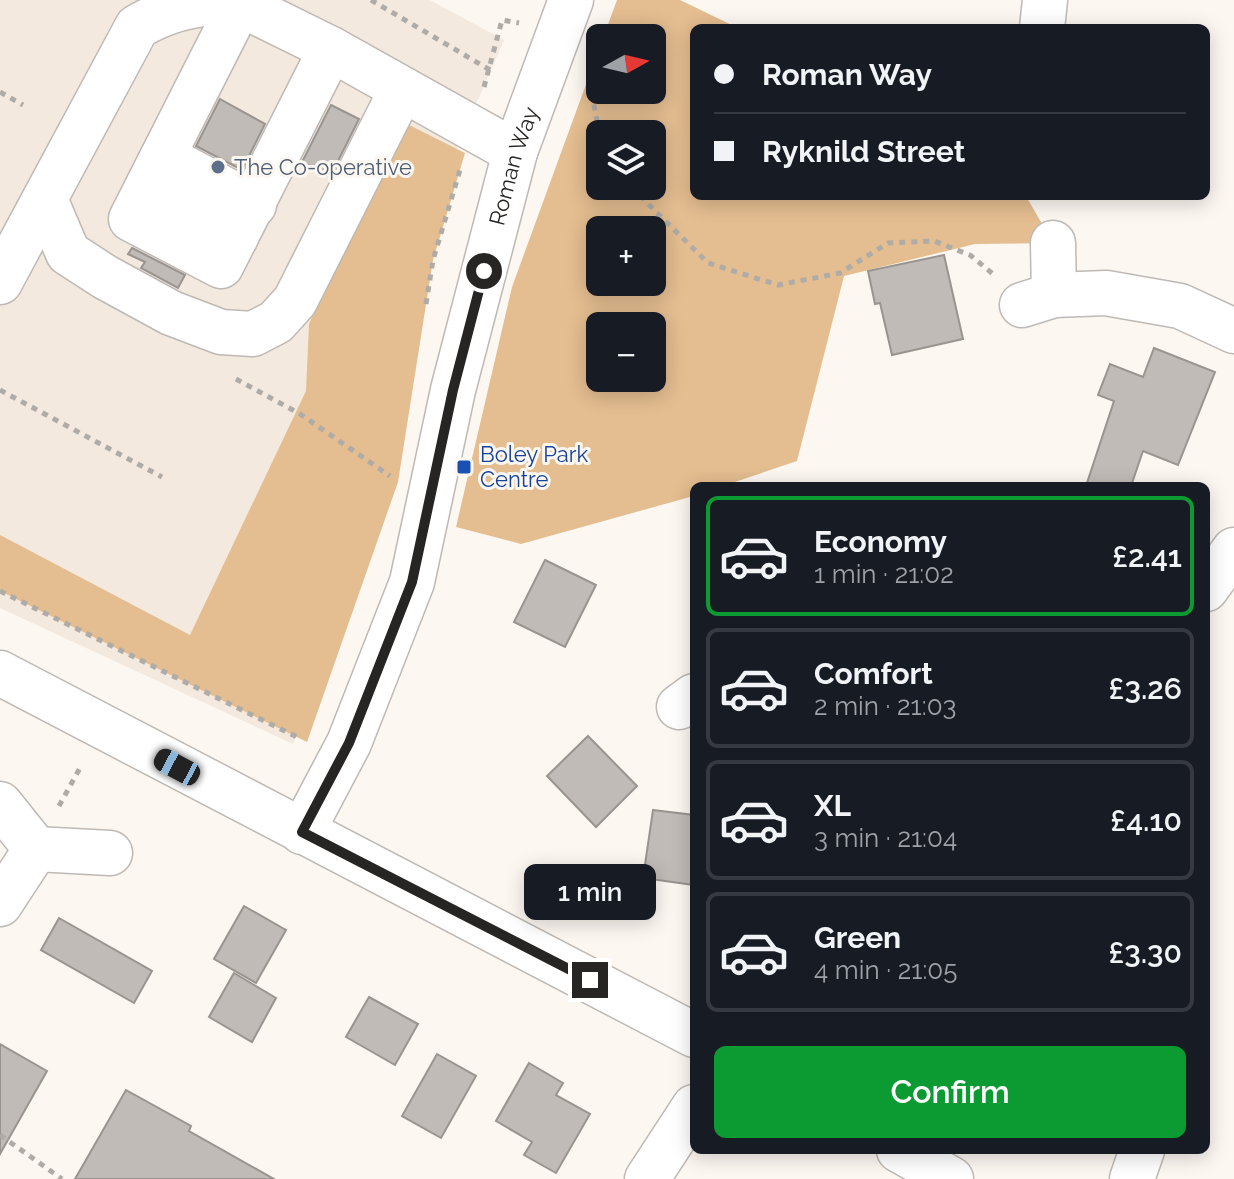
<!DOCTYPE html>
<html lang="en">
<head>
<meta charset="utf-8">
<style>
	:root { --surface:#171b24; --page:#20242c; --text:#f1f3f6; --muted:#9ea1a6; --line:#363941; --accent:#0c9a32 }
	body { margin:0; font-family:Raleway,sans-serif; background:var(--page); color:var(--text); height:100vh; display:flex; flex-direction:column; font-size:30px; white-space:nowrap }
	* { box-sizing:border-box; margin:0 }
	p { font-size:26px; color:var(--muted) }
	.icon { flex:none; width:44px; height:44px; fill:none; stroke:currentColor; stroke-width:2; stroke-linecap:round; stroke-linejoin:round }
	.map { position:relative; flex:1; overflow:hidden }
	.details { position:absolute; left:690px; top:482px; width:520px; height:672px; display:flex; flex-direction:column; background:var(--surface); border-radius:12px; box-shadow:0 4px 20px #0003 }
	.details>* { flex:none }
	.guide { position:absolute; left:690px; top:24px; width:520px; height:176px; border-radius:12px; box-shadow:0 4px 20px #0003; display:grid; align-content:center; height:176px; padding:0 24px; background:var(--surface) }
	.needle { width:52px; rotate:82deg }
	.tools { position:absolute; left:586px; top:24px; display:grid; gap:16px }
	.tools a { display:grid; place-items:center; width:80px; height:80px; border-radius:12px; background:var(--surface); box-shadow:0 4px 20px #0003; font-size:40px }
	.end { position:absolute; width:36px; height:36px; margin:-18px; border:10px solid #272523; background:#fff; box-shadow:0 0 0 4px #fff }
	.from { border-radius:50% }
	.bubble { position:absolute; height:56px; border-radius:12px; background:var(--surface); box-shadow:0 4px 20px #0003; font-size:26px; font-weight:600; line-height:56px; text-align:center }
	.car { position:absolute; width:24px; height:48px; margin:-24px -12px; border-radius:10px; box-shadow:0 0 6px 2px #0007; background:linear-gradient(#222 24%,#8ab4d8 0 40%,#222 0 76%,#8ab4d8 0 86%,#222 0) }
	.guide b { display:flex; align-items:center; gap:28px; height:76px; font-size:30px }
	.guide b+b { border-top:2px solid var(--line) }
	.guide i { width:20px; height:20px; background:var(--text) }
	ul { padding:14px 0 0; list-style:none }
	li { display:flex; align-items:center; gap:24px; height:120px; margin:0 16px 12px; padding:0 8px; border:4px solid var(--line); border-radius:12px }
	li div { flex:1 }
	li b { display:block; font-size:30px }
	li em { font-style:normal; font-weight:600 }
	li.current { border-color:var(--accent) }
	li>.icon { width:72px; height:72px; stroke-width:1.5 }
	.cta { display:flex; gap:16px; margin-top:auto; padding:16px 24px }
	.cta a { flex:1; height:92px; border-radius:12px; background:var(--accent); color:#fff; font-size:32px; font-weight:600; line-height:92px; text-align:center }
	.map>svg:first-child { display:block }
	.built { fill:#f4e9de }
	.green { fill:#e4bd90; fill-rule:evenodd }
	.building { fill:#c0bbb6; stroke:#99948f; stroke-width:2 }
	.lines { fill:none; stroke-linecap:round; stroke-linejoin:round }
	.minor-casing { stroke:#beb9b4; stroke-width:47 }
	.path { stroke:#afaca7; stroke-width:5; stroke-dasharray:6 6; stroke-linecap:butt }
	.minor { stroke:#fff; stroke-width:44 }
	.route { stroke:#272523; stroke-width:10 }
	.service-dot { fill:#5c6f8a; stroke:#fcf7f1; stroke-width:3 }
	.transit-dot { fill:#1a4fb4; stroke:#fcf7f1; stroke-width:3 }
	.labels { text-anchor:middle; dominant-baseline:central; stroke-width:6; stroke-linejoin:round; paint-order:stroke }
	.street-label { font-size:22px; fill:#272523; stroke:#fcf7f1 }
	.service-label { font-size:22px; fill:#4e5e75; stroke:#fcf7f1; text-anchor:start }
	.transit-label { font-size:22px; fill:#164399; stroke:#fcf7f1; text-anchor:start }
</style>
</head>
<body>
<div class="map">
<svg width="1234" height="1179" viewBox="0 0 1234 1179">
	<rect width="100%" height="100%" fill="#fcf7f1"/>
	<path class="built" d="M0,0H430L504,40L453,157L358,578L293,744L0,608Z"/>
	<g class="green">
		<path d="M617,0H680L738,28H694V196H1026L1053,243L975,244L844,276L797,461L723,486H694V496L690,497L521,544L456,527L512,287L600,46V90H652V38H603ZM600,134H652V186H600ZM600,230H652V282H600ZM600,326H652V378H600Z"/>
		<path d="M401,121L465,153L433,260L398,482L307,742L0,591V535L190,635L306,391L309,324Z"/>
	</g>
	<g class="building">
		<path d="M220,99L265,124L242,170L196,146Z"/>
		<path d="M331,105L359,119L330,177L302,162Z"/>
		<path d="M132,248L185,275L178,288L141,268L145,262L128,254Z"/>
		<path d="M944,255L963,339L892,355L880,303L875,304L868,271Z"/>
		<path d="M1154,348L1215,372L1178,465L1143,451L1131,486H1086L1114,401L1098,395L1110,364L1143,377Z"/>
		<path d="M545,560L596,585L565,647L514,622Z"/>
		<path d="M588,736L637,786L596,827L547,776Z"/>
		<path d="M653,810L694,815V885L643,878Z"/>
		<path d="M244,906L286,930L256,983L214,959Z"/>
		<path d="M59,918L152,971L134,1003L41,950Z"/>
		<path d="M234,973L276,998L252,1042L209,1017Z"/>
		<path d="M369,997L418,1024L395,1065L346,1037Z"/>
		<path d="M0,1044L47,1071L0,1154Z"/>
		<path d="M437,1054L476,1076L441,1138L402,1116Z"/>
		<path d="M529,1063L563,1083L556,1095L590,1114L556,1173L524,1155L532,1142L496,1121Z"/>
		<path d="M126,1090L191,1126L189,1131L274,1179H75Z"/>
	</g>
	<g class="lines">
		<g class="minor-casing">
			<g id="minor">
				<path d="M240,4L131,219L221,266L331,49"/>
				<path d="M1042,28L1045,0"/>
				<path d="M164,157L254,205"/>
				<path d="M147,188L236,237"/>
				<path d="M45,199L68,253L105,277L171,313L221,332L253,334L276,322L295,301L402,89"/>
				<path d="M1053,243L1054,295"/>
				<path d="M0,282L137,27C169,8 202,0 240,4L331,49L515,152"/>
				<path d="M1022,305L1054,295L1106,293L1180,306L1234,331"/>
				<path d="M1206,589L1234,550"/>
				<path d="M0,673L694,1035"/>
				<path d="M679,707L694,696"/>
				<path d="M0,804L36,849L110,853"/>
				<path id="s1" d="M302,832L349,743L412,582L453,390L515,152L571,0"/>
				<path d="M0,904L36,849"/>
				<path d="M899,1150L951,1179"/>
				<path d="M647,1179L694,1107"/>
				<path d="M1132,1179L1142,1150"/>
			</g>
		</g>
		<g class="path">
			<path d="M371,0L490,70"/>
			<path d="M589,81L600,135"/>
			<path d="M484,87L502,20L519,23"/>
			<path d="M0,92L23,105"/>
			<path d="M633,186L645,201L708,263L778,285L840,273L888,243L934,241L970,255L993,274"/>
			<path d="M426,304L433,260L460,170"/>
			<path d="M236,379L300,414L390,476"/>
			<path d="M0,390L162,477"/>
			<path d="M0,591L301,739"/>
			<path d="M59,806L81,766"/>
			<path d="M0,1135L62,1179"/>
		</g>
		<use href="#minor" class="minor"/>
	</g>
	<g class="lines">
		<path class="route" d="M484,271L453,390L412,582L349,743L302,832L590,980"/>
	</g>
	<circle class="service-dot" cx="218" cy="167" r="8"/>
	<rect class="transit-dot" x="456" y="459" width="16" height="16" rx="4"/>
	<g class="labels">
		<g class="street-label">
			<text stroke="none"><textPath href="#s1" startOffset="702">Roman Way</textPath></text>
		</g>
		<g class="service-label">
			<text x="234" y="167">The Co-operative</text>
		</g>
		<g class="transit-label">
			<text x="480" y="454">Boley Park<tspan x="480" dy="25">Centre</tspan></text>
		</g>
	</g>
</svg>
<div class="tools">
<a><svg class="needle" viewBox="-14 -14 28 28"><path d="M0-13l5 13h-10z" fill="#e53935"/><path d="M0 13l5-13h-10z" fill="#9ea1a6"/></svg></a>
<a><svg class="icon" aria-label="layers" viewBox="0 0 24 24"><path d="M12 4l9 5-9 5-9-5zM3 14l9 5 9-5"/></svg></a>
<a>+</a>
<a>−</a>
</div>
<i class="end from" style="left:484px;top:271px"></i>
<i class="end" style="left:590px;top:980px"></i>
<div class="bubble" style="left:524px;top:864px;width:132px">1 min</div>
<i class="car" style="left:177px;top:767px;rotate:298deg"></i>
<div class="guide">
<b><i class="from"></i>Roman Way</b>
<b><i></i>Ryknild Street</b>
</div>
<section class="details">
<ul>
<li class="current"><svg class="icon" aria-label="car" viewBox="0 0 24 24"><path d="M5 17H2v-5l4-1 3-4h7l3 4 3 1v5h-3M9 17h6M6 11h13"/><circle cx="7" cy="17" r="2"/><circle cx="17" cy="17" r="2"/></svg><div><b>Economy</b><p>1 min · 21:02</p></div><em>£2.41</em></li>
<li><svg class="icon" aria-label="car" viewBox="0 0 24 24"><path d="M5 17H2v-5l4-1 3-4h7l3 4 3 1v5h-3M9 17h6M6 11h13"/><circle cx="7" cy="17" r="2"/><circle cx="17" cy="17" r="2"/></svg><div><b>Comfort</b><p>2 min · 21:03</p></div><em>£3.26</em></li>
<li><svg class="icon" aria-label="car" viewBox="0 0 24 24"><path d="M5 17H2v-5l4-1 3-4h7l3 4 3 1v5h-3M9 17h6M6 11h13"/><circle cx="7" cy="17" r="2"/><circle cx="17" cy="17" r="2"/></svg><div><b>XL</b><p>3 min · 21:04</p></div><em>£4.10</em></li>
<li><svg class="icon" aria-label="car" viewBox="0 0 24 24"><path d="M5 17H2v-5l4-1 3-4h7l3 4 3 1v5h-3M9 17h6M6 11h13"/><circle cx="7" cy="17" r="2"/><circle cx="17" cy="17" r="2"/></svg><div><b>Green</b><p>4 min · 21:05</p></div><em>£3.30</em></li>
</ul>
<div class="cta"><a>Confirm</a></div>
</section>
</div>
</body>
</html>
